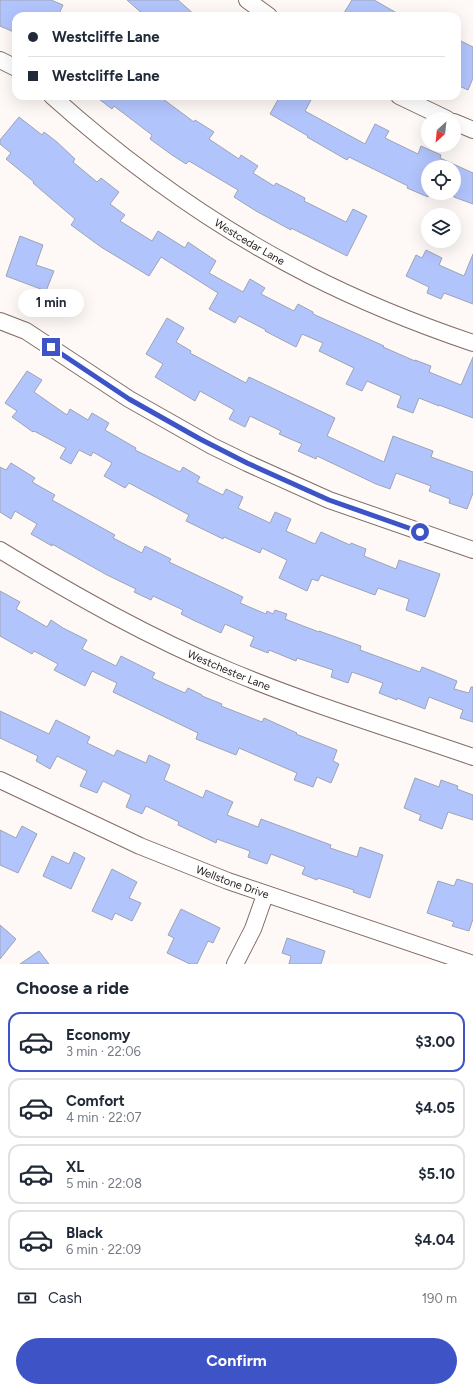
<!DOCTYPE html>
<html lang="en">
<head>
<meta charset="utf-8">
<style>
	:root { --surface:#fff; --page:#f2f2f3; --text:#1f2937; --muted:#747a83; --line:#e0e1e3; --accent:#3e53c6 }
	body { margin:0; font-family:Figtree,sans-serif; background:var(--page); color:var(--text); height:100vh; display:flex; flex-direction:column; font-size:15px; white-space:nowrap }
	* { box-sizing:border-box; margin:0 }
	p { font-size:13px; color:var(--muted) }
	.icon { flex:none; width:22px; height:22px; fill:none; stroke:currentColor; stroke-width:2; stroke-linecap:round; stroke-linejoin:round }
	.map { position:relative; height:964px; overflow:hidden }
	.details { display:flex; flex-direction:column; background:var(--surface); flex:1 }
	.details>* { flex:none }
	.banner { position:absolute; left:12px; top:12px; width:449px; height:88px; border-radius:12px; box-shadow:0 4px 16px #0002; display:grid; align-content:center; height:88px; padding:0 16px; background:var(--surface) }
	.needle { width:26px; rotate:207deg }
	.fabs { position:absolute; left:421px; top:112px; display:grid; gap:8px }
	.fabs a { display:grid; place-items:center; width:40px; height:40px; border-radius:50%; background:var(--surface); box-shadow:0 4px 16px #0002; font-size:20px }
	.end { position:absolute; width:18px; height:18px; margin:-9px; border:5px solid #3e53c6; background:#fff; box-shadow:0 0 0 2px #fff }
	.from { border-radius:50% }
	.bubble { position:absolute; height:28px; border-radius:14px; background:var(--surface); box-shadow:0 4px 16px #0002; font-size:13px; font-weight:700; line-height:28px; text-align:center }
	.banner b { display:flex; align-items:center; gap:14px; height:38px; font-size:15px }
	.banner b+b { border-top:1px solid var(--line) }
	.banner i { width:10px; height:10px; background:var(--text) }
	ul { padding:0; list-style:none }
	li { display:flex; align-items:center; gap:12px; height:60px; margin:0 8px 6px; padding:0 8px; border:2px solid var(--line); border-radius:12px }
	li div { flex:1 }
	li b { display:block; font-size:15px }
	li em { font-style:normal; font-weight:700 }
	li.current { border-color:var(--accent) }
	li>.icon { width:36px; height:36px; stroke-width:1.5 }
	h2 { padding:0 16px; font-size:18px; line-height:48px }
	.pay { display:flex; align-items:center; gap:10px; height:44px; padding:0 16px; font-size:15px }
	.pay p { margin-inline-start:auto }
	.button { display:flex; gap:8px; margin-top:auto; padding:8px 16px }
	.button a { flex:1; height:46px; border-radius:24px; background:var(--accent); color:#fff; font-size:16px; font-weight:700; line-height:46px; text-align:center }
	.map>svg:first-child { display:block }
	.building { fill:#b2c4fc; stroke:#9da4b7 }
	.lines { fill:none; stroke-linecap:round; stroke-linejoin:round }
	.street-casing { stroke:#826d65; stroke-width:18 }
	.street { stroke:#fff; stroke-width:16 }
	.route { stroke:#3e53c6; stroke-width:5 }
	.labels { text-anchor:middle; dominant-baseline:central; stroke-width:3; stroke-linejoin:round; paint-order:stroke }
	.street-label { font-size:11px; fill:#2a221f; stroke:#fff }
</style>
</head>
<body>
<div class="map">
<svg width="473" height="964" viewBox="0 0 473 964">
	<rect width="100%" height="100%" fill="#fef9f7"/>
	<g class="building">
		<path d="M0,0H51L63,5L58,16H16V33L0,26Z"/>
		<path d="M127,0H178L196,16H145Z"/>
		<path d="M352,0H374L402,16H342Z"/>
		<path d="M457,39L473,47V78L468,90L457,85Z"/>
		<path d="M95,96H159L194,122L195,120L214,132L209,139L239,159L241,155L258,166L253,173L274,186L276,183L305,198L304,201L346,222L353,209L367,216L347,256L291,228V230L256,211L234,197L238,190L189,161L186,164L172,155L150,139L152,135L114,106L112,109Z"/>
		<path d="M280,96H313L305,111L365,144L375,124L389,131L385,138L418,154L421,146L441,155L440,158L473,173V204L454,197V167H428V197L407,188L408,186L349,157L347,160L307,137L308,136L270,114Z"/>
		<path d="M19,117L42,135L44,132L57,142L75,159L73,162L97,182L101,178L119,192L110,204L125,215L120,221L152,241L158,231L185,248L188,242L216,261L209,273L243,292L250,279L265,288L261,294L294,311L298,304L313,312V314L384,346L383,347L415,361V360L431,366L429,372L461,385L473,357V418L439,405V406L419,398L413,413L397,407L401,396L367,381L362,391L346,384L354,368L319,351L323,343L302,334L296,347L265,331L266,330L239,316L235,323L209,309L218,293L161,257L149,276L101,247L71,225L75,219L33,183L34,182L6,159L11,153L0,144V140Z"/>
		<path d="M20,236L43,245L36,265L54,271L46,291L6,276Z"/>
		<path d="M426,250L442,258L439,265L464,276L473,254V304L444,293L441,299L427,293L429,287L406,276L416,255L422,258Z"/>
		<path d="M167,318L184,328L176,342L191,351L190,353L246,383L249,377L335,418L327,436L384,462L393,436L433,451L431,457L473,472V493L467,509L449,503L450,499L429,491L431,486L396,473L390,489L376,484L317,456L316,459L298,451L302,444L279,434L281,431L250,416L245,427L229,419L234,410L200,391L195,401L155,377L163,364L146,354Z"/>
		<path d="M27,371L42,380L34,392L67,415L70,409L88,420L92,413L109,423L105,430L136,448L135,450L180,472L183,467L200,477L197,482L223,495L226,489L243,497L238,508L270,523L275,512L291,519L286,531L315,544L321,532L350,545L351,543L366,549L364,556L396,569L399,560L440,574L425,617L406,610L409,599L378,588L375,595L321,575L318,581L312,579L307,591L279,578L287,560L262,548L260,553L224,537L223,539L186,521L189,515L129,483L125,488L104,476L112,463L93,452L91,456L79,450L71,464L60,458L66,448L34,431L33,432L12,417L17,411L5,403Z"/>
		<path d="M11,463L35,478L32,482L55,495L52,500L115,535L113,538L142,553L145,546L171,559L169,562L243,597L240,603L266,614L267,611L273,614L275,610L287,614L285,619L319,632V631L361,646L360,650L420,672L422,667L457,681L454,689L469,693L471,687H473V722L460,718L463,710L429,697L425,709L397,698V700L379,693L383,683L352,672L348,683L331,677L333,670L297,658L296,661L269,650L268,653L250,646L254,637L225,624L221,633L193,620L181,614L183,610L153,596L151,600L134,592L136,589L107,575L52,544V546L31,534L37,524L15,511L11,519L0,512V467L6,470Z"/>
		<path d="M0,591L20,602L16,609L47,627L51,620L63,628L87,640L82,649L116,666L121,656L155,673L152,678L185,693L188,688L202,695V696L222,704L221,706L262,722L264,718L297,733L296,734L337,750L333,761L339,764L331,783L317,777L313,787L294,780L297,773L239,748L236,755L196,739L198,733L113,692L117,683L92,671L85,686L54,670L58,664L34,651L32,654L0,636Z"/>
		<path d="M0,711L49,734L56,720L90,737L87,743L114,756L117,750L146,763L149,755L170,765L164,780L203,798L206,790L233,802L227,815L258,827L261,819L331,845L330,848L357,857L360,847L383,855L370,898L353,892L354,890L318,878L317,880L302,874L305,867L271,854L267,864L248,857L250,851L217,839L216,843L178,825L179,822L146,806L142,814L126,807L131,795L103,781L97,793L80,786L87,771L57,756L50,769L36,761L38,756L0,738Z"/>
		<path d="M415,778L439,787L441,780L458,786L457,789L473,795V820L448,812L442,829L419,820L421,815L404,808Z"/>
		<path d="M22,826L37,834L18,873L0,865V830L16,838Z"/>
		<path d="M74,852L85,858L71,889L43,876L52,856L69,864Z"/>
		<path d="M112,869L137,882L129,898L141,903L132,921L115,913L112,920L92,911Z"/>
		<path d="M457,879L473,884V919L469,931L452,926L454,922L427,913L438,881L454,886Z"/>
		<path d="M181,909L220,928L213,943L208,941L197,964H190L167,953L174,938L168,935Z"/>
		<path d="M0,925L16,939L0,959Z"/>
		<path d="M287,938L325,951L321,964H289L291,956L282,953Z"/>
		<path d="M39,951L49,964H20Z"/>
	</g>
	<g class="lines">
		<g class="street-casing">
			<g id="street">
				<path d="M247,0L269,16"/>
				<path d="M0,60L16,68"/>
				<path id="s1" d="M52,96C130,166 215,227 309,275C362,302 417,324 473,343"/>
				<path d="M399,96L447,119"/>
				<path d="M454,122L473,130"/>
				<path d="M0,321L26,331L129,399L212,446L247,463L329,500L473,550"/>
				<path id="s2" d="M0,550C74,595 150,638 230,671C309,704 392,729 473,757"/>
				<path id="s3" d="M0,780L140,846L228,881L473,964"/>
				<path d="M235,964L253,929L265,895"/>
			</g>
		</g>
		<use href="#street" class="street"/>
	</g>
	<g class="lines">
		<path class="route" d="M51,347L129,399L200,439L247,463L329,500L420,532"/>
	</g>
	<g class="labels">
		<g class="street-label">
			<text stroke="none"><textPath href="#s1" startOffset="246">Westcedar Lane</textPath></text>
			<text stroke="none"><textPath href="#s2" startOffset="259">Westchester Lane</textPath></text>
			<text stroke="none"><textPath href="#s3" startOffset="254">Wellstone Drive</textPath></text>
		</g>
	</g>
</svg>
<div class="fabs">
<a><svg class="needle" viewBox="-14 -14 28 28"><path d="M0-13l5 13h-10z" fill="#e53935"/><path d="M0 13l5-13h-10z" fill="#747a83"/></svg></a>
<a><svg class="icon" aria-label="locate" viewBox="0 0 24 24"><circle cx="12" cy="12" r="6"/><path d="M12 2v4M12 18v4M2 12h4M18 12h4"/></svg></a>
<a><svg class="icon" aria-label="layers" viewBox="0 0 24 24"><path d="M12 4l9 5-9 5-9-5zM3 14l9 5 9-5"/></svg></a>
</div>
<i class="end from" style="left:420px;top:532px"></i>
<i class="end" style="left:51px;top:347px"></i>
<div class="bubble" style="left:18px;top:289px;width:66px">1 min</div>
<div class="banner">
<b><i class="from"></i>Westcliffe Lane</b>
<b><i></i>Westcliffe Lane</b>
</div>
</div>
<section class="details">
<h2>Choose a ride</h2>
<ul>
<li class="current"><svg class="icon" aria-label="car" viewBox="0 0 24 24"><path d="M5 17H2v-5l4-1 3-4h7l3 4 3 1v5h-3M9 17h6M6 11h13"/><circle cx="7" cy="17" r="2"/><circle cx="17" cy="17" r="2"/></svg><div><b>Economy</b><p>3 min · 22:06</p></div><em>$3.00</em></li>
<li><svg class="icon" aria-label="car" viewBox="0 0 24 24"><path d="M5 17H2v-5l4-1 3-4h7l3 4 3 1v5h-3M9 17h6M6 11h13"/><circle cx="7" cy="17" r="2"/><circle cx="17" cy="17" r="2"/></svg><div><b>Comfort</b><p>4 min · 22:07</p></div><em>$4.05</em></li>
<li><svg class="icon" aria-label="car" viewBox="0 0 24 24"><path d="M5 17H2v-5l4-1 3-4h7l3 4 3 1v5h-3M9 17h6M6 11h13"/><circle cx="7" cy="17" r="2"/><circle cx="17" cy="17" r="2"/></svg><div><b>XL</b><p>5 min · 22:08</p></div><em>$5.10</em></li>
<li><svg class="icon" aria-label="car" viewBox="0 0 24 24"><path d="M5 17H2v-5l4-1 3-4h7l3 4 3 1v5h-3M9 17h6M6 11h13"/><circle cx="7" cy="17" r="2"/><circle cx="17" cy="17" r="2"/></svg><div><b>Black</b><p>6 min · 22:09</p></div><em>$4.04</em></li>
</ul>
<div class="pay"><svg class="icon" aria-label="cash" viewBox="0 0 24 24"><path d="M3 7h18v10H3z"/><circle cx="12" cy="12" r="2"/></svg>Cash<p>190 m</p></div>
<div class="button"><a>Confirm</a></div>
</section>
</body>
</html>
